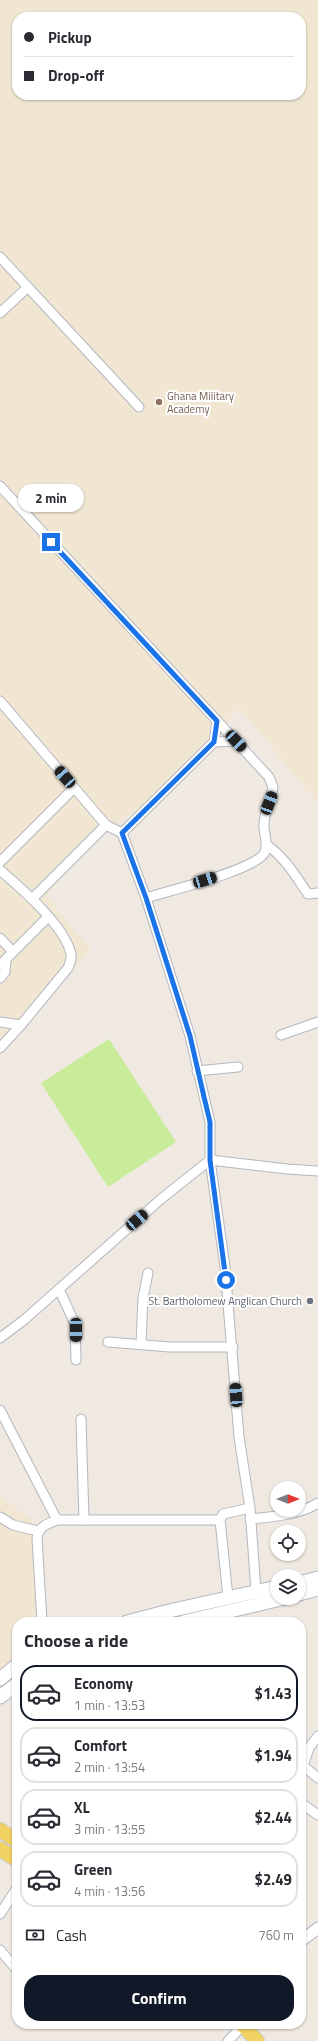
<!DOCTYPE html>
<html lang="en">
<head>
<meta charset="utf-8">
<style>
	:root { --surface:#fff; --page:#f2f2f3; --text:#2b2b33; --muted:#7c7c81; --line:#e1e1e2; --accent:#111827 }
	body { margin:0; font-family:"Titillium Web",sans-serif; background:var(--page); color:var(--text); height:100vh; display:flex; flex-direction:column; font-size:15px; white-space:nowrap }
	* { box-sizing:border-box; margin:0 }
	p { font-size:13px; color:var(--muted) }
	.icon { flex:none; width:22px; height:22px; fill:none; stroke:currentColor; stroke-width:2; stroke-linecap:round; stroke-linejoin:round }
	.map { position:relative; flex:1; overflow:hidden }
	.side { position:absolute; left:12px; top:1617px; width:294px; height:412px; display:flex; flex-direction:column; background:var(--surface); border-radius:16px; box-shadow:0 1px 3px #0004 }
	.side>* { flex:none }
	.hud { position:absolute; left:12px; top:12px; width:294px; height:88px; border-radius:16px; box-shadow:0 1px 3px #0004; display:grid; align-content:center; height:88px; padding:0 12px; background:var(--surface) }
	.needle { width:26px; rotate:90deg }
	.controls { position:absolute; left:270px; top:1481px; display:grid; gap:8px }
	.controls a { display:grid; place-items:center; width:36px; height:36px; border-radius:50%; background:var(--surface); box-shadow:0 1px 3px #0004; font-size:20px }
	.end { position:absolute; width:18px; height:18px; margin:-9px; border:5px solid #1a73e8; background:#fff; box-shadow:0 0 0 2px #fff }
	.from { border-radius:50% }
	.bubble { position:absolute; height:28px; border-radius:14px; background:var(--surface); box-shadow:0 1px 3px #0004; font-size:13px; font-weight:700; line-height:28px; text-align:center }
	.car { position:absolute; width:12px; height:24px; margin:-12px -6px; border-radius:5px; box-shadow:0 0 3px 1px #0007; background:linear-gradient(#222 24%,#8ab4d8 0 40%,#222 0 76%,#8ab4d8 0 86%,#222 0) }
	.hud b { display:flex; align-items:center; gap:14px; height:38px; font-size:15px }
	.hud b+b { border-top:1px solid var(--line) }
	.hud i { width:10px; height:10px; background:var(--text) }
	ul { padding:0; list-style:none }
	li { display:flex; align-items:center; gap:12px; height:56px; margin:0 8px 6px; padding:0 4px; border:2px solid var(--line); border-radius:16px }
	li div { flex:1 }
	li b { display:block; font-size:15px }
	li em { font-style:normal; font-weight:700 }
	li.on { border-color:var(--accent) }
	li>.icon { width:36px; height:36px; stroke-width:1.5 }
	h2 { padding:0 12px; font-size:18px; line-height:48px }
	.pay { display:flex; align-items:center; gap:10px; height:44px; padding:0 12px; font-size:15px }
	.pay p { margin-inline-start:auto }
	.primary-button { display:flex; gap:8px; margin-top:auto; padding:8px 12px }
	.primary-button a { flex:1; height:46px; border-radius:16px; background:var(--accent); color:#fff; font-size:16px; font-weight:700; line-height:46px; text-align:center }
	.map>svg:first-child { display:block }
	.education { fill:#f0e6d1; fill-rule:evenodd }
	.pitch { fill:#c9ec9a }
	.lines { fill:none; stroke-linecap:round; stroke-linejoin:round }
	.minor-casing { stroke:#b4b7c1; stroke-width:11 }
	.tertiary-casing { stroke:#b4b7c1; stroke-width:13 }
	.secondary-casing { stroke:#b4b7c1; stroke-width:15 }
	.primary-casing { stroke:#c9c9c9; stroke-width:16 }
	.minor { stroke:#fff; stroke-width:9 }
	.tertiary { stroke:#fff; stroke-width:11 }
	.secondary { stroke:#fff; stroke-width:13 }
	.primary { stroke:#f2d163; stroke-width:14 }
	.route { stroke:#1a73e8; stroke-width:5 }
	.education-dot { fill:#8d6e63; stroke:#fff; stroke-width:1.5 }
	.worship-dot { fill:#6b7280; stroke:#fff; stroke-width:1.5 }
	.labels { text-anchor:middle; dominant-baseline:central; stroke-width:4; stroke-linejoin:round; paint-order:stroke }
	.education-label { font-size:11px; fill:#785e54; stroke:#fff; text-anchor:start }
	.worship-label { font-size:11px; fill:#5b616d; stroke:#fff; text-anchor:end }
</style>
</head>
<body>
<div class="map">
<svg width="318" height="2041" viewBox="0 0 318 2041">
	<rect width="100%" height="100%" fill="#efe9e1"/>
	<g class="education">
		<path d="M0,0H318V801L312,797L240,708L143,806L93,840L46,896L91,950L0,1048ZM17,17H301V95H17Z"/>
		<path d="M0,1495L32,1521L37,1622H17V1657L0,1669Z"/>
	</g>
	<path class="pitch" d="M109,1039L176,1142L108,1187L41,1083Z"/>
	<g class="lines">
		<g class="minor-casing">
			<g id="minor">
				<path d="M0,257L139,407"/>
				<path d="M0,313L27,288"/>
				<path d="M0,486L269,777L273,787C271,801 263,813 264,828C265,837 268,844 265,852C257,870 167,891 146,898"/>
				<path d="M0,701L100,818L106,825L122,833L146,898L190,1036L210,1122V1160L225,1267L239,1437L250,1508L256,1591"/>
				<path d="M214,742L236,741"/>
				<path d="M122,833L214,742L217,721"/>
				<path d="M267,845C286,859 295,875 308,894L318,893"/>
				<path d="M0,862L74,788"/>
				<path d="M0,870C21,888 65,926 71,954C72,959 70,963 68,968L21,1025L0,1048"/>
				<path d="M32,899L106,825"/>
				<path d="M0,938L13,952"/>
				<path d="M0,965L48,917"/>
				<path d="M0,978L5,972L6,960"/>
				<path d="M0,1022L21,1025"/>
				<path d="M281,1035L318,1022"/>
				<path d="M197,1071L238,1067"/>
				<path d="M59,1289L75,1324L76,1360"/>
				<path d="M0,1338L24,1320L161,1199L210,1160L287,1169L318,1171"/>
				<path d="M108,1342L170,1347H233"/>
				<path d="M141,1343L143,1298L148,1273"/>
				<path d="M0,1410L57,1520"/>
				<path d="M81,1419L84,1520"/>
				<path d="M0,1517L13,1525L38,1531"/>
				<path d="M250,1519C272,1517 299,1515 318,1503"/>
				<path d="M228,1597L220,1520L223,1514L250,1508"/>
				<path d="M42,1622L37,1538C39,1526 47,1524 57,1520H220"/>
				<path d="M301,1764L318,1778"/>
				<path d="M303,1766L309,1748L318,1736"/>
				<path d="M301,1803L318,1815"/>
				<path d="M0,1914L17,1888"/>
				<path d="M0,1950L17,1970"/>
				<path d="M228,2041L243,2025"/>
			</g>
		</g>
		<g class="tertiary-casing">
			<path id="tertiary" d="M301,1941L318,1928"/>
		</g>
		<g class="secondary-casing">
			<g id="secondary">
				<path d="M299,1583L318,1578"/>
				<path d="M299,1594L318,1589"/>
				<path d="M127,1622L169,1611L277,1587"/>
				<path d="M183,1622L285,1598"/>
				<path d="M0,1679L17,1665"/>
				<path d="M0,1697L17,1684"/>
			</g>
		</g>
		<g class="primary-casing">
			<g id="primary">
				<path d="M0,1830L17,1841"/>
				<path d="M0,1849L17,1860"/>
				<path d="M242,2024L257,2041"/>
			</g>
		</g>
		<use href="#minor" class="minor"/>
		<use href="#tertiary" class="tertiary"/>
		<use href="#secondary" class="secondary"/>
		<use href="#primary" class="primary"/>
	</g>
	<g class="lines">
		<path class="route" d="M51,542L217,721L214,742L122,833L146,898L190,1036L204,1097L210,1122V1160L226,1280"/>
	</g>
	<circle class="education-dot" cx="159" cy="402" r="4"/>
	<circle class="worship-dot" cx="310" cy="1301" r="4"/>
	<g class="labels">
		<g class="education-label">
			<text x="167" y="396">Ghana Military<tspan x="167" dy="13">Academy</tspan></text>
		</g>
		<g class="worship-label">
			<text x="302" y="1301">St. Bartholomew Anglican Church</text>
		</g>
	</g>
</svg>
<div class="controls">
<a><svg class="needle" viewBox="-14 -14 28 28"><path d="M0-13l5 13h-10z" fill="#e53935"/><path d="M0 13l5-13h-10z" fill="#7c7c81"/></svg></a>
<a><svg class="icon" aria-label="locate" viewBox="0 0 24 24"><circle cx="12" cy="12" r="6"/><path d="M12 2v4M12 18v4M2 12h4M18 12h4"/></svg></a>
<a><svg class="icon" aria-label="layers" viewBox="0 0 24 24"><path d="M12 4l9 5-9 5-9-5zM3 14l9 5 9-5"/></svg></a>
</div>
<i class="end from" style="left:226px;top:1280px"></i>
<i class="end" style="left:51px;top:542px"></i>
<div class="bubble" style="left:18px;top:484px;width:66px">2 min</div>
<i class="car" style="left:236px;top:741px;rotate:137deg"></i>
<i class="car" style="left:65px;top:777px;rotate:319deg"></i>
<i class="car" style="left:269px;top:803px;rotate:21deg"></i>
<i class="car" style="left:205px;top:880px;rotate:73deg"></i>
<i class="car" style="left:137px;top:1220px;rotate:49deg"></i>
<i class="car" style="left:76px;top:1330px;rotate:180deg"></i>
<i class="car" style="left:236px;top:1395px;rotate:356deg"></i>
<div class="hud">
<b><i class="from"></i>Pickup</b>
<b><i></i>Drop-off</b>
</div>
<section class="side">
<h2>Choose a ride</h2>
<ul>
<li class="on"><svg class="icon" aria-label="car" viewBox="0 0 24 24"><path d="M5 17H2v-5l4-1 3-4h7l3 4 3 1v5h-3M9 17h6M6 11h13"/><circle cx="7" cy="17" r="2"/><circle cx="17" cy="17" r="2"/></svg><div><b>Economy</b><p>1 min · 13:53</p></div><em>$1.43</em></li>
<li><svg class="icon" aria-label="car" viewBox="0 0 24 24"><path d="M5 17H2v-5l4-1 3-4h7l3 4 3 1v5h-3M9 17h6M6 11h13"/><circle cx="7" cy="17" r="2"/><circle cx="17" cy="17" r="2"/></svg><div><b>Comfort</b><p>2 min · 13:54</p></div><em>$1.94</em></li>
<li><svg class="icon" aria-label="car" viewBox="0 0 24 24"><path d="M5 17H2v-5l4-1 3-4h7l3 4 3 1v5h-3M9 17h6M6 11h13"/><circle cx="7" cy="17" r="2"/><circle cx="17" cy="17" r="2"/></svg><div><b>XL</b><p>3 min · 13:55</p></div><em>$2.44</em></li>
<li><svg class="icon" aria-label="car" viewBox="0 0 24 24"><path d="M5 17H2v-5l4-1 3-4h7l3 4 3 1v5h-3M9 17h6M6 11h13"/><circle cx="7" cy="17" r="2"/><circle cx="17" cy="17" r="2"/></svg><div><b>Green</b><p>4 min · 13:56</p></div><em>$2.49</em></li>
</ul>
<div class="pay"><svg class="icon" aria-label="cash" viewBox="0 0 24 24"><path d="M3 7h18v10H3z"/><circle cx="12" cy="12" r="2"/></svg>Cash<p>760 m</p></div>
<div class="primary-button"><a>Confirm</a></div>
</section>
</div>
</body>
</html>
